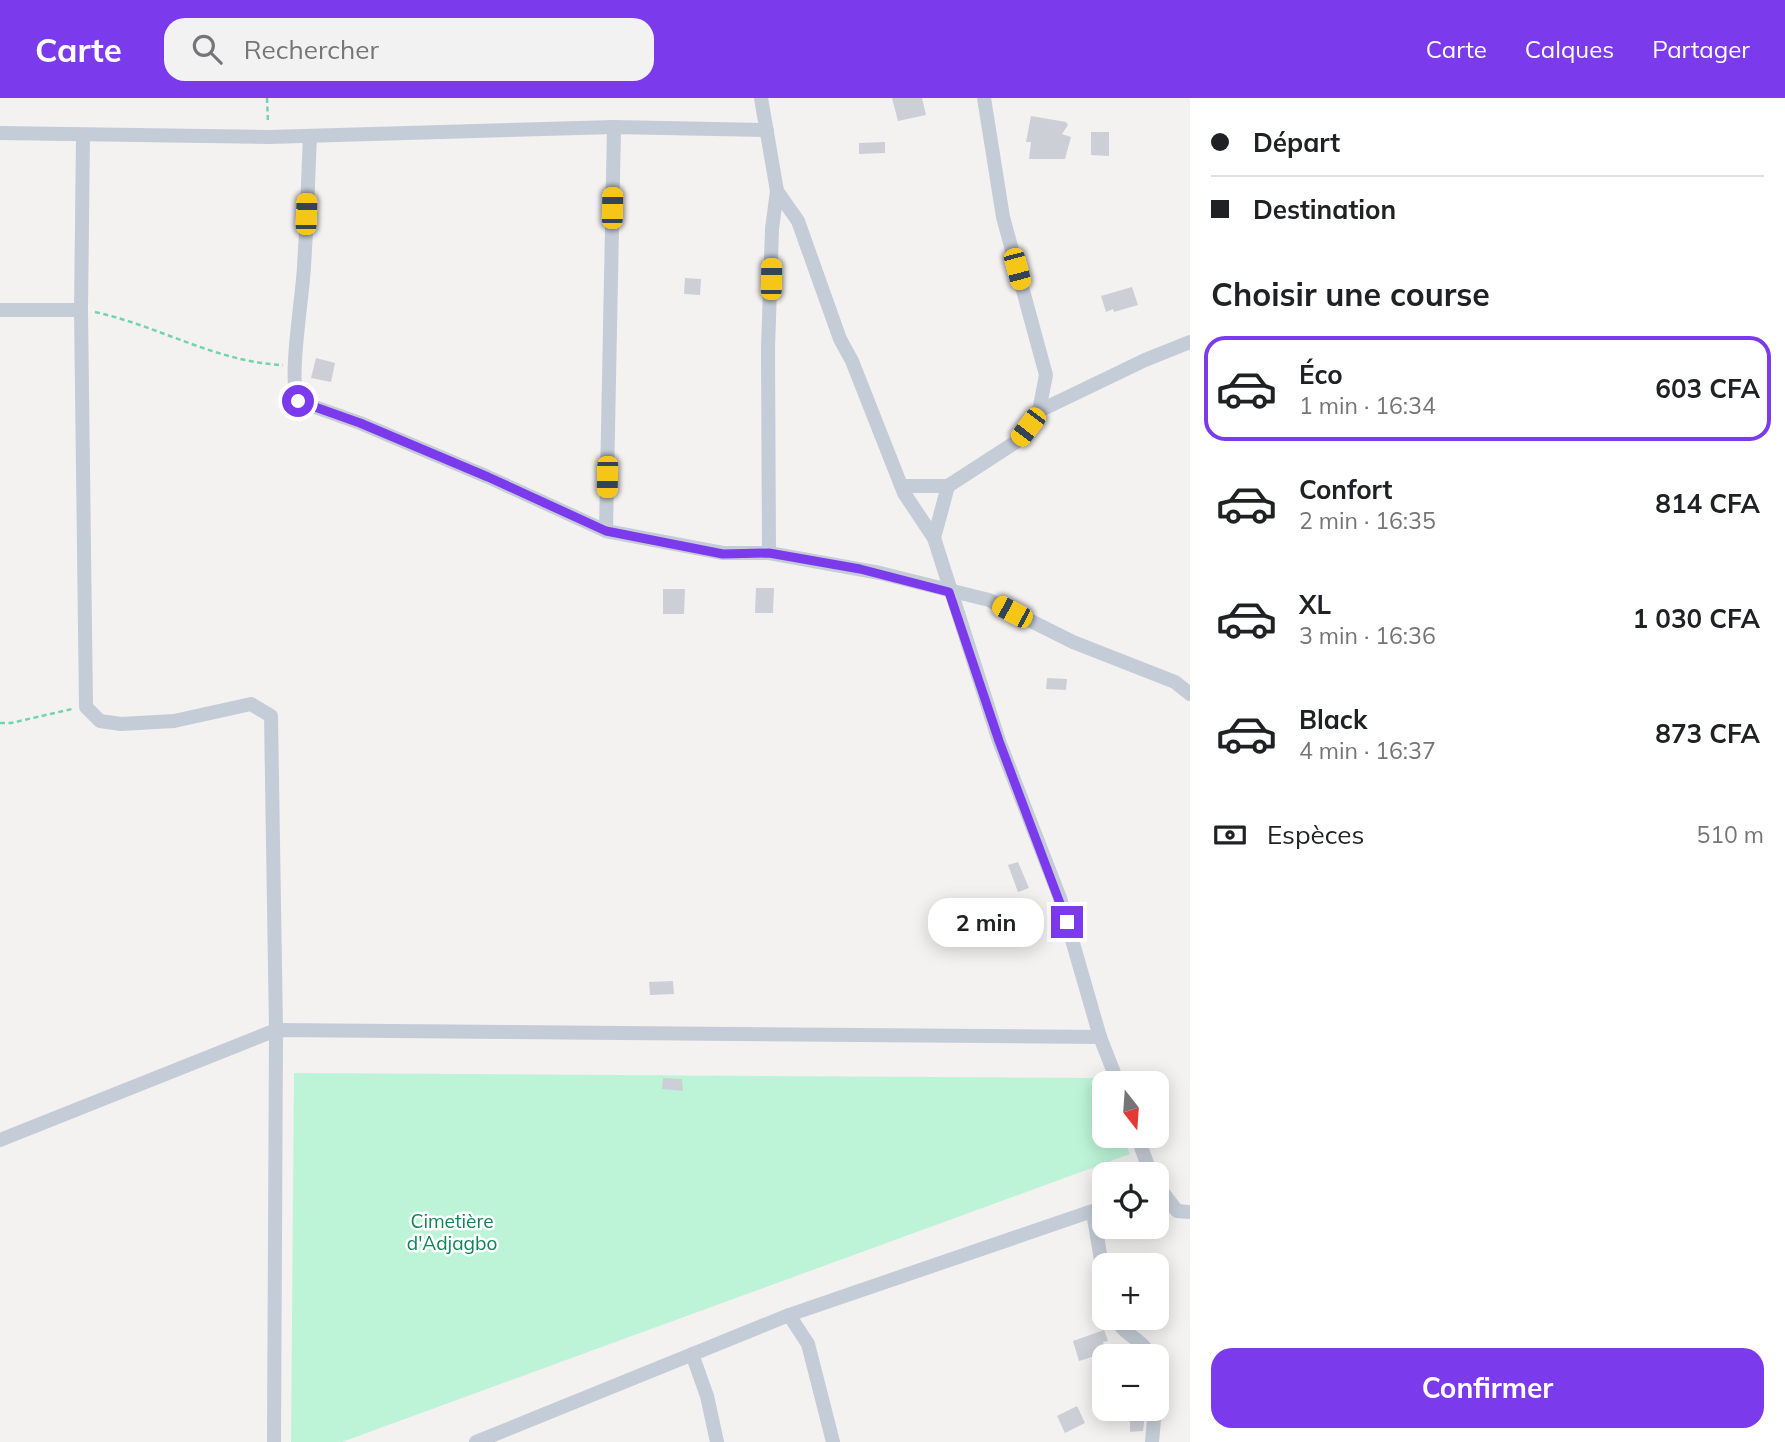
<!DOCTYPE html>
<html lang="fr">
<head>
<meta charset="utf-8">
<style>
	:root { --surface:#fff; --page:#f2f2f2; --text:#202124; --muted:#757577; --line:#e0e0e0; --accent:#7c3aed }
	body { margin:0; font-family:Mulish,sans-serif; background:var(--page); color:var(--text); height:100vh; display:flex; flex-direction:column; font-size:26px; white-space:nowrap }
	* { box-sizing:border-box; margin:0 }
	p { font-size:23px; color:var(--muted) }
	.icon { flex:none; width:38px; height:38px; fill:none; stroke:currentColor; stroke-width:2; stroke-linecap:round; stroke-linejoin:round }
	.map { position:relative; flex:1; overflow:hidden }
	.sheet { display:flex; flex-direction:column; background:var(--surface); width:595px }
	.sheet>* { flex:none }
	.top-card { display:grid; align-content:center; height:154px; padding:0 21px; background:var(--surface) }
	.needle { width:46px; rotate:163deg }
	.buttons { position:absolute; left:1092px; top:973px; display:grid; gap:14px }
	.buttons a { display:grid; place-items:center; width:77px; height:77px; border-radius:14px; background:var(--surface); box-shadow:0 4px 18px #0003; font-size:35px }
	.end { position:absolute; width:32px; height:32px; margin:-16px; border:9px solid #7c3aed; background:#fff; box-shadow:0 0 0 4px #fff }
	.from { border-radius:50% }
	.bubble { position:absolute; height:49px; border-radius:21px; background:var(--surface); box-shadow:0 4px 18px #0003; font-size:23px; font-weight:700; line-height:49px; text-align:center }
	.car { position:absolute; width:21px; height:42px; margin:-21px -10px; border-radius:9px; box-shadow:0 0 5px 2px #0007; background:linear-gradient(#f5c518 24%,#345 0 40%,#f5c518 0 76%,#345 0 86%,#f5c518 0) }
	.top-card b { display:flex; align-items:center; gap:24px; height:66px; font-size:26px }
	.top-card b+b { border-top:2px solid var(--line) }
	.top-card i { width:18px; height:18px; background:var(--text) }
	ul { padding:0; list-style:none }
	li { display:flex; align-items:center; gap:21px; height:105px; margin:0 14px 10px; padding:0 7px; border:4px solid transparent; border-radius:21px }
	li div { flex:1 }
	li b { display:block; font-size:26px }
	li em { font-style:normal; font-weight:700 }
	li.on { border-color:var(--accent) }
	li>.icon { width:63px; height:63px; stroke-width:1.5 }
	h2 { padding:0 21px; font-size:32px; line-height:84px }
	.pay { display:flex; align-items:center; gap:18px; height:77px; padding:0 21px; font-size:26px }
	.pay p { margin-inline-start:auto }
	.cta { display:flex; gap:14px; margin-top:auto; padding:14px 21px }
	.cta a { flex:1; height:80px; border-radius:21px; background:var(--accent); color:#fff; font-size:28px; font-weight:700; line-height:80px; text-align:center }
	header { display:flex; align-items:center; gap:42px; box-sizing:border-box; height:98px; padding:0 35px; background:var(--accent); color:#fff }
	header strong { font-size:33px }
	nav { display:flex; gap:38px; margin-inline-start:auto; font-size:24px }
	.search { width:490px; height:63px; background:var(--page); display:flex; align-items:center; gap:18px; box-sizing:border-box; padding:0 24px; border-radius:21px; color:var(--muted); font-size:26px }
	main { display:flex; flex:1; min-height:0 }
	.map>svg:first-child { display:block }
	.green { fill:#bdf4d7 }
	.building { fill:#cdcfd7 }
	.lines { fill:none; stroke-linecap:round; stroke-linejoin:round }
	.path { stroke:#71d5ac; stroke-width:2.5; stroke-dasharray:5 3.5; stroke-linecap:butt }
	.street { stroke:#c4ccd7; stroke-width:14 }
	.route { stroke:#7c3aed; stroke-width:9 }
	.labels { text-anchor:middle; dominant-baseline:central; stroke-width:5; stroke-linejoin:round; paint-order:stroke }
	.park-label { font-size:19px; fill:#0f8454; stroke:#fff }
</style>
</head>
<body>
<header>
<strong>Carte</strong>
<div class="search"><svg class="icon" aria-label="search" viewBox="0 0 24 24"><circle cx="10" cy="10" r="6"/><path d="M15 15l6 6"/></svg>Rechercher</div>
<nav><a>Carte</a><a>Calques</a><a>Partager</a></nav>
</header>
<main>
<div class="map">
<svg width="1190" height="1344" viewBox="0 0 1190 1344">
	<rect width="100%" height="100%" fill="#f4f1f1"/>
	<path class="green" d="M294,975L1102,980L1104,1038H1123L1130,1056L342,1344H291Z"/>
	<g class="building">
		<path d="M892,0H922L926,17L898,23Z"/>
		<path d="M1031,18L1066,24L1068,27L1062,36L1071,39L1065,61H1029L1031,44H1026Z"/>
		<path d="M1091,34H1109V58L1091,57Z"/>
		<path d="M885,44V55L859,56V45Z"/>
		<path d="M685,180L701,181L700,197L684,196Z"/>
		<path d="M1132,189L1138,207L1114,214L1113,211L1106,214L1101,198Z"/>
		<path d="M316,260L335,265L331,284L311,280Z"/>
		<path d="M756,490H774L773,515H755Z"/>
		<path d="M663,491H685L684,516H663Z"/>
		<path d="M1047,580L1067,581L1066,592L1046,591Z"/>
		<path d="M1018,764L1029,790L1018,794L1008,767Z"/>
		<path d="M673,883L674,896L650,897L649,884Z"/>
		<path d="M663,980L682,981L683,993L662,991Z"/>
		<path d="M1104,1232L1108,1243L1103,1244L1107,1254L1079,1263L1073,1243Z"/>
		<path d="M1077,1308L1085,1325L1065,1335L1057,1318Z"/>
		<path d="M1130,1316H1145L1143,1333L1130,1334Z"/>
	</g>
	<g class="lines">
		<g class="path">
			<path d="M267,0L268,25"/>
			<path d="M95,214C159,228 216,264 283,267"/>
			<path d="M0,625H11L72,611"/>
		</g>
		<g class="street">
			<path d="M761,0L777,93L772,131L768,250L769,455"/>
			<path d="M984,0L1003,119L1046,277L1039,313"/>
			<path d="M0,35L269,39L614,29L767,32"/>
			<path d="M83,38L81,212L86,609L100,623L121,626L174,623L251,606L271,618L276,932L274,1344"/>
			<path d="M310,38C308,81 307,125 304,168C303,196 288,282 298,303L360,325L488,379L606,433L723,455H769L880,475L989,502L1073,544L1175,584L1190,596"/>
			<path d="M777,93L798,123L840,241L852,263L904,395L934,440L999,643L1060,800L1100,939L1118,985"/>
			<path d="M0,212H81"/>
			<path d="M903,388H948L1016,344L1039,313L1145,262L1190,244"/>
			<path d="M606,433L614,29"/>
			<path d="M934,440L948,388"/>
			<path d="M1137,1038L1151,1076"/>
			<path d="M0,1042L276,932L1100,939"/>
			<path d="M1157,1087L1177,1113L1190,1114"/>
			<path d="M1093,1114L1104,1180"/>
			<path d="M789,1217L808,1246L833,1344"/>
			<path d="M1115,1220C1124,1237 1142,1241 1151,1258"/>
			<path d="M692,1256L707,1298L717,1344"/>
			<path d="M1157,1291V1296"/>
			<path d="M476,1344L789,1217L1104,1109"/>
			<path d="M1152,1344L1155,1311"/>
		</g>
	</g>
	<g class="lines">
		<path class="route" d="M298,303L360,325L488,379L606,433L723,456L769,455L860,471L949,494L999,643L1067,824"/>
	</g>
	<g class="labels">
		<g class="park-label">
			<text x="452" y="1123">Cimetière<tspan x="452" dy="22">d'Adjagbo</tspan></text>
		</g>
	</g>
</svg>
<div class="buttons">
<a><svg class="needle" viewBox="-14 -14 28 28"><path d="M0-13l5 13h-10z" fill="#e53935"/><path d="M0 13l5-13h-10z" fill="#757577"/></svg></a>
<a><svg class="icon" aria-label="locate" viewBox="0 0 24 24"><circle cx="12" cy="12" r="6"/><path d="M12 2v4M12 18v4M2 12h4M18 12h4"/></svg></a>
<a>+</a>
<a>−</a>
</div>
<i class="end from" style="left:298px;top:303px"></i>
<i class="end" style="left:1067px;top:824px"></i>
<div class="bubble" style="left:928px;top:800px;width:116px">2 min</div>
<i class="car" style="left:612px;top:110px;rotate:1deg"></i>
<i class="car" style="left:306px;top:116px;rotate:2deg"></i>
<i class="car" style="left:1017px;top:171px;rotate:165deg"></i>
<i class="car" style="left:771px;top:181px;rotate:1deg"></i>
<i class="car" style="left:1028px;top:329px;rotate:217deg"></i>
<i class="car" style="left:607px;top:379px;rotate:181deg"></i>
<i class="car" style="left:1012px;top:514px;rotate:298deg"></i>
</div>
<section class="sheet">
<div class="top-card">
<b><i class="from"></i>Départ</b>
<b><i></i>Destination</b>
</div>
<h2>Choisir une course</h2>
<ul>
<li class="on"><svg class="icon" aria-label="car" viewBox="0 0 24 24"><path d="M5 17H2v-5l4-1 3-4h7l3 4 3 1v5h-3M9 17h6M6 11h13"/><circle cx="7" cy="17" r="2"/><circle cx="17" cy="17" r="2"/></svg><div><b>Éco</b><p>1 min · 16:34</p></div><em>603 CFA</em></li>
<li><svg class="icon" aria-label="car" viewBox="0 0 24 24"><path d="M5 17H2v-5l4-1 3-4h7l3 4 3 1v5h-3M9 17h6M6 11h13"/><circle cx="7" cy="17" r="2"/><circle cx="17" cy="17" r="2"/></svg><div><b>Confort</b><p>2 min · 16:35</p></div><em>814 CFA</em></li>
<li><svg class="icon" aria-label="car" viewBox="0 0 24 24"><path d="M5 17H2v-5l4-1 3-4h7l3 4 3 1v5h-3M9 17h6M6 11h13"/><circle cx="7" cy="17" r="2"/><circle cx="17" cy="17" r="2"/></svg><div><b>XL</b><p>3 min · 16:36</p></div><em>1 030 CFA</em></li>
<li><svg class="icon" aria-label="car" viewBox="0 0 24 24"><path d="M5 17H2v-5l4-1 3-4h7l3 4 3 1v5h-3M9 17h6M6 11h13"/><circle cx="7" cy="17" r="2"/><circle cx="17" cy="17" r="2"/></svg><div><b>Black</b><p>4 min · 16:37</p></div><em>873 CFA</em></li>
</ul>
<div class="pay"><svg class="icon" aria-label="cash" viewBox="0 0 24 24"><path d="M3 7h18v10H3z"/><circle cx="12" cy="12" r="2"/></svg>Espèces<p>510 m</p></div>
<div class="cta"><a>Confirmer</a></div>
</section>
</main>
</body>
</html>
